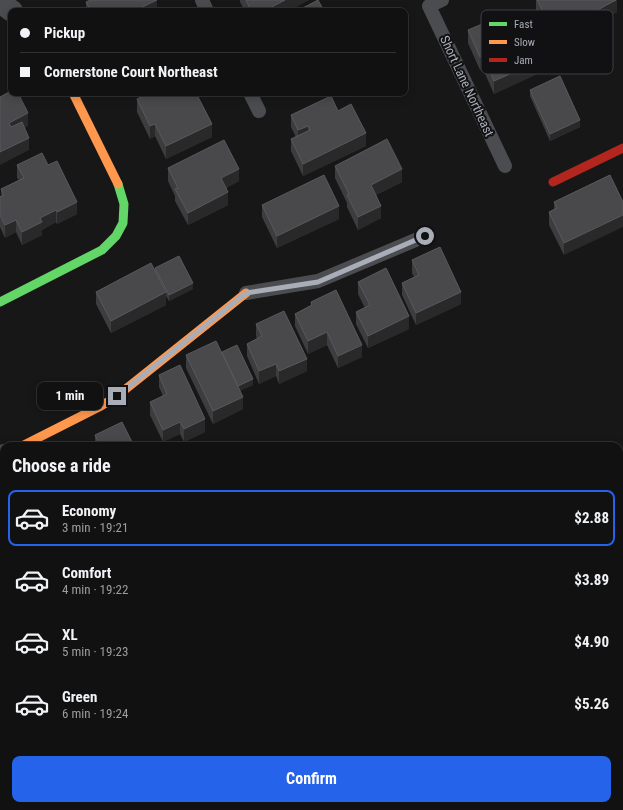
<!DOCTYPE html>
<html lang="en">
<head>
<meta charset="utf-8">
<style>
	:root { --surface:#111; --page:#1e1f1f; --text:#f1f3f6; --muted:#9c9d9f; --line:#303131; --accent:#2563eb }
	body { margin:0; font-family:"Roboto Condensed",sans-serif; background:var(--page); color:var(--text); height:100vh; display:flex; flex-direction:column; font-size:15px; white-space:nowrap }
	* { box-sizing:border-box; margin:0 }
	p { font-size:13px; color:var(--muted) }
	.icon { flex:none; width:22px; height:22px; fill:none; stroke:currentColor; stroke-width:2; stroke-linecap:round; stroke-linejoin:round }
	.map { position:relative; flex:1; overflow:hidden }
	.sheet { position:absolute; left:0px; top:442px; width:623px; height:368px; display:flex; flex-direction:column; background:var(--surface); border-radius:12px 12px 0 0; box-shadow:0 2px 10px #0003,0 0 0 1px var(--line) }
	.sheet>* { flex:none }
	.banner { position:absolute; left:8px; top:8px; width:400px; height:88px; border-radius:8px; box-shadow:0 2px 10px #0003,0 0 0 1px var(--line); display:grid; align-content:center; height:88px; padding:0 12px; background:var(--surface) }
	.end { position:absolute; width:18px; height:18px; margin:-9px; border:5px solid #a8adb8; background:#111; box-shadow:0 0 0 2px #111 }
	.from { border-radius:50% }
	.bubble { position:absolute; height:28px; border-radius:8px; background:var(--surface); box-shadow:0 2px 10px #0003,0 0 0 1px var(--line); font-size:13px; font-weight:700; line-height:28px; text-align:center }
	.banner b { display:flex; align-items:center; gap:14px; height:38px; font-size:15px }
	.banner b+b { border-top:1px solid var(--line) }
	.banner i { width:10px; height:10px; background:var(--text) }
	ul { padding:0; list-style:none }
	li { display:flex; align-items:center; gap:12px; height:56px; margin:0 8px 6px; padding:0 4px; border:2px solid transparent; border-radius:8px }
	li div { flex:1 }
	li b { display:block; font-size:15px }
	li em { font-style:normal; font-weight:700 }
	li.current { border-color:var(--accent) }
	li>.icon { width:36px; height:36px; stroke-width:1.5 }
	h2 { padding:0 12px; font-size:18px; line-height:48px }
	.primary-button { display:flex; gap:8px; margin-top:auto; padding:8px 12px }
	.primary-button a { flex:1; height:46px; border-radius:8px; background:var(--accent); color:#fff; font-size:16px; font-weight:700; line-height:46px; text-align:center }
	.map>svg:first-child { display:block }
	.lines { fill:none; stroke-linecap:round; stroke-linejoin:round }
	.lane { stroke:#4b4c50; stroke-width:14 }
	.street { stroke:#4b4c50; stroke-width:22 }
	.fast { stroke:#63d668; stroke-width:9 }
	.slow { stroke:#ff974d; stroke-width:9 }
	.jam { stroke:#b3261e; stroke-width:9 }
	.wall { fill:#3d3d3f }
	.shaded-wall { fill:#29292a }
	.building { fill:#49494c; stroke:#58595d }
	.route { stroke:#a8adb8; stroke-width:5 }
	.labels { text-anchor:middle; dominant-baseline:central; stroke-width:4; stroke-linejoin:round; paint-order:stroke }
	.street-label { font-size:13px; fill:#a8adb8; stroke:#111113 }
	.key { fill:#111113; stroke:#3e4045; stroke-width:1 }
	.key-label { font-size:11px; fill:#a8adb8 }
</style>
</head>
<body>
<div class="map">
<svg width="623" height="810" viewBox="0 0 623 810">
	<rect width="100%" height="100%" fill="#171717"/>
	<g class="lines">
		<g class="lane">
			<path d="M202,0L207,11"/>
			<path d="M442,0L429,6L505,166"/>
			<path d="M250,93L259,111"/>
			<path d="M246,293L318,281L425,236"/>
		</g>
		<g class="street">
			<path d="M1,3L12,11"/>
			<path d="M0,457L4,455"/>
			<path d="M0,778L4,776"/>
			<path d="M568,806L569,810"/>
			<path d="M108,810L116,806"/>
			<path d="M488,810L495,806"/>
		</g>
		<g class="fast">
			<path d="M0,302L102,250L116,236L123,223L124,204L118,184"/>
			<path d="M0,756L4,765"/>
		</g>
		<g class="slow">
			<path d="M73,93L118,184"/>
			<path d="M22,446L101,406L117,396L246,293"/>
			<path d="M24,806L26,810"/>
		</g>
		<path class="jam" d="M553,182L623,148"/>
	</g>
	<g class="wall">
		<path d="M240,0H309L288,11H245L240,2Z"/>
		<path d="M536,0H617V12L595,24L599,43L577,55L568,37L554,45L536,10Z"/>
		<path d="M86,2L157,11H86Z"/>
		<path d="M468,30L502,37H513L550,68L494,94L483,69L480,70L468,43Z"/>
		<path d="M530,90L580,127L550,141L530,96Z"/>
		<path d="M137,99L212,137L166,159L155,136L150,139L137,112Z"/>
		<path d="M291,115L366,146L303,176L291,151V139L296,137L291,127Z"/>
		<path d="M17,165H48L77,214L57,224L56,222L42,230V235L22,245L16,232L5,238L0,227V197L1,196V189L19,180L17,178Z"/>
		<path d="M335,166L402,182L376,195L381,218L358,230L347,207V203L335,178Z"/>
		<path d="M168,168L239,181L226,188L228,205L188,225L175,201V196L168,181Z"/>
		<path d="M610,175L564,255L549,225V212L554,210V202Z"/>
		<path d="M262,205L339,219L277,248L262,217Z"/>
		<path d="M412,260L461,304L416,325L402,295V283L414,277L412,273Z"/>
		<path d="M155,268L193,289L169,301L166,296V305L111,333L96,304V292L155,271Z"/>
		<path d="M358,282L409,329L368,348L356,324V312L365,308L358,294Z"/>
		<path d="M311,302L362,357L338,368L327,345L308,354L295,326V314L311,305Z"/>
		<path d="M256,324L307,371L279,384L276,376L259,384L247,356V344L257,339L256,336Z"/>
		<path d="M222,352L253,385L240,391L243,409L213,424L186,368V355Z"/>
		<path d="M159,375L205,432L184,442L180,434L163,442L150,415V402L163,396L159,387Z"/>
		<path d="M95,435L134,446H97L95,442Z"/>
		<path d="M3,507H4V522L3,520Z"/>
		<path d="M4,523V551L0,542V524Z"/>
		<path d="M4,568V593L0,585V570Z"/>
		<path d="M619,654L623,662V803L619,795Z"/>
		<path d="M267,806H327V807L320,810H269Z"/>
	</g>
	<g class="shaded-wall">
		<path d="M157,0V11H134Z"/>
		<path d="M285,0H309L288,11H264Z"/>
		<path d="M617,0V12L590,26V14Z"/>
		<path d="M568,25V37L554,45V32Z"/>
		<path d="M599,31V43L577,55V42Z"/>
		<path d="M483,56V69L480,70V57Z"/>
		<path d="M550,56V68L494,94V81Z"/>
		<path d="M28,113V126L9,136V123Z"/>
		<path d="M580,120V127L550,141V134Z"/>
		<path d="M155,124V136L150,139V126Z"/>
		<path d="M212,124V137L166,159V146Z"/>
		<path d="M308,126V138L298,143V130Z"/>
		<path d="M366,133V146L303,176V164Z"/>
		<path d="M29,138V150L0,165V152Z"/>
		<path d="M239,169V181L221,190V178Z"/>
		<path d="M402,169V182L371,197V185Z"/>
		<path d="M228,192V205L188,225V213Z"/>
		<path d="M77,202V214L57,224V212Z"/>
		<path d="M339,206V219L277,248V236Z"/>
		<path d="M381,206V218L358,230V217Z"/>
		<path d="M56,210V222L42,230V235L22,245V232L40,218Z"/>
		<path d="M623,215V227L564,255V243Z"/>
		<path d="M16,220V232L5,238V225Z"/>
		<path d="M193,283V289L169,301V295Z"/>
		<path d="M166,292V305L111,333V321Z"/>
		<path d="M461,292V304L416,325V313Z"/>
		<path d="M409,316V329L368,348V336Z"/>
		<path d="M327,332V345L308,354V341Z"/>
		<path d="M362,345V357L338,368V356Z"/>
		<path d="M307,359V371L279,384V371Z"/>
		<path d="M276,364V376L259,384V371Z"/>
		<path d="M253,379V385L236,393V386Z"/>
		<path d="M243,397V409L213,424V411Z"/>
		<path d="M205,419V432L184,442V429Z"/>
		<path d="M180,422V434L163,442V430Z"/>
		<path d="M623,706V719L619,721V708Z"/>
		<path d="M623,770V783L619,777V772Z"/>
		<path d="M305,806H327V807L320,810H297Z"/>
	</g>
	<g class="building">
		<path d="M90,0H157L134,11H91L86,2Z"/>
		<path d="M246,0H285L264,11H251Z"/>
		<path d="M318,0L324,11H297Z"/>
		<path d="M537,0H616L590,14L599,31L577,42L568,25L554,32Z"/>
		<path d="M494,19L502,37L511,33L513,37L537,26L550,56L494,81L483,56L480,57L468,30Z"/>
		<path d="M560,76L580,120L550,134L530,90Z"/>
		<path d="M11,91V93H18L28,113L9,123L11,127L22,122L29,138L0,152V97Z"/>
		<path d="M150,93H196L212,124L166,146L155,124L150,126L137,99Z"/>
		<path d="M331,96L338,111L351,104L366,133L303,164L291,139L310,130L308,126L298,130L291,115Z"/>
		<path d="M387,139L402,169L371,185L381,206L358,217L347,195L349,194L335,166Z"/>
		<path d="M224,140L239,169L221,178L228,192L188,213L175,189L178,188L168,168Z"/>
		<path d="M42,153L48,165L57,161L77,202L57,212L56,210L40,218L42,222L22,232L16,220L5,225L0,215V197L4,195L1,189L24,178L17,165Z"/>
		<path d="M324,175L339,206L277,236L262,205Z"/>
		<path d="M610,175L623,202V215L564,243L549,212L557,208L554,202Z"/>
		<path d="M440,247L461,292L416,313L402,283L419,275L412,260Z"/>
		<path d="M179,256L193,283L169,295L155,268Z"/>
		<path d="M151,263L166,292L111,321L96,292Z"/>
		<path d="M386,268L409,316L368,336L356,312L370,305L358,282Z"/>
		<path d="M336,290L362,345L338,356L327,332L308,341L295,314L312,305L311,302Z"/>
		<path d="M284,311L307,359L279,371L276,364L259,371L247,344L262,336L256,324Z"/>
		<path d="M216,341L243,397L213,411L186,355Z"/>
		<path d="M237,345L253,379L238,386L222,352Z"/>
		<path d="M180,365L205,419L184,429L180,422L163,430L150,402L167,394L159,375Z"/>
		<path d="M122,422L134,446H100L95,435Z"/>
		<path d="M4,523V538L0,529V524Z"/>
		<path d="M4,568V581L0,573V570Z"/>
		<path d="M619,654L623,662V706L619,708Z"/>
		<path d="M623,715V770L619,772V718Z"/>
		<path d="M623,772V785L619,777V774Z"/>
		<path d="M273,806H305L297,810H275Z"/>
	</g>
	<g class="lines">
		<path class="route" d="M117,396L246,293L318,282L425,236"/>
	</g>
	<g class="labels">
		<g class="street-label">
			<text transform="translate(467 86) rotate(65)">Short Lane Northeast</text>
		</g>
	</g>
	<rect x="481" y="10" width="132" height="64" rx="6" class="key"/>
	<rect x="489" y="22" width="18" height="4" fill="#63d668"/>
	<rect x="489" y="40" width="18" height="4" fill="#ff974d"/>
	<rect x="489" y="58" width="18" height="4" fill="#b3261e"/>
	<g class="key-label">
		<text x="514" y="28">Fast</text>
		<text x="514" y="46">Slow</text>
		<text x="514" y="64">Jam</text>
	</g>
</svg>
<i class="end from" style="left:425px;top:236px"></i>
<i class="end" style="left:117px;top:396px"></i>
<div class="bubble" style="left:37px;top:382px;width:66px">1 min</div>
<div class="banner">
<b><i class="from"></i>Pickup</b>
<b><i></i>Cornerstone Court Northeast</b>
</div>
<section class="sheet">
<h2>Choose a ride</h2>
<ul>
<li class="current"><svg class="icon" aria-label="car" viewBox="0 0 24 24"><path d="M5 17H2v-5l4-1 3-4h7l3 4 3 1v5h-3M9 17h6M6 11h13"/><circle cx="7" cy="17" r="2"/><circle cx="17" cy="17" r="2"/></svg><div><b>Economy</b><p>3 min · 19:21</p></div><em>$2.88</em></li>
<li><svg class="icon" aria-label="car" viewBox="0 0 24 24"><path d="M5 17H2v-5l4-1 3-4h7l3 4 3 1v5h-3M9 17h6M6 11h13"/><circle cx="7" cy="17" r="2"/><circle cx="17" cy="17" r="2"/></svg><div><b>Comfort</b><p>4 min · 19:22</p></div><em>$3.89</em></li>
<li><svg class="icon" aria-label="car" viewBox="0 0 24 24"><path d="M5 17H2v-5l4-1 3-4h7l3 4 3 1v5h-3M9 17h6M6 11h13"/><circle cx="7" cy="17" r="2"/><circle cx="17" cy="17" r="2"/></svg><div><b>XL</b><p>5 min · 19:23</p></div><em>$4.90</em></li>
<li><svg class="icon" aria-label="car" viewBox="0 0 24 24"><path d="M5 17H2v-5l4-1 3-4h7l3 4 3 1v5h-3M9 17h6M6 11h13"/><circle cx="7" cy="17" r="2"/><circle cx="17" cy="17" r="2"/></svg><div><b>Green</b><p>6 min · 19:24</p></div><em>$5.26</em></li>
</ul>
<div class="primary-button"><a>Confirm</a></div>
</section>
</div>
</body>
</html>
